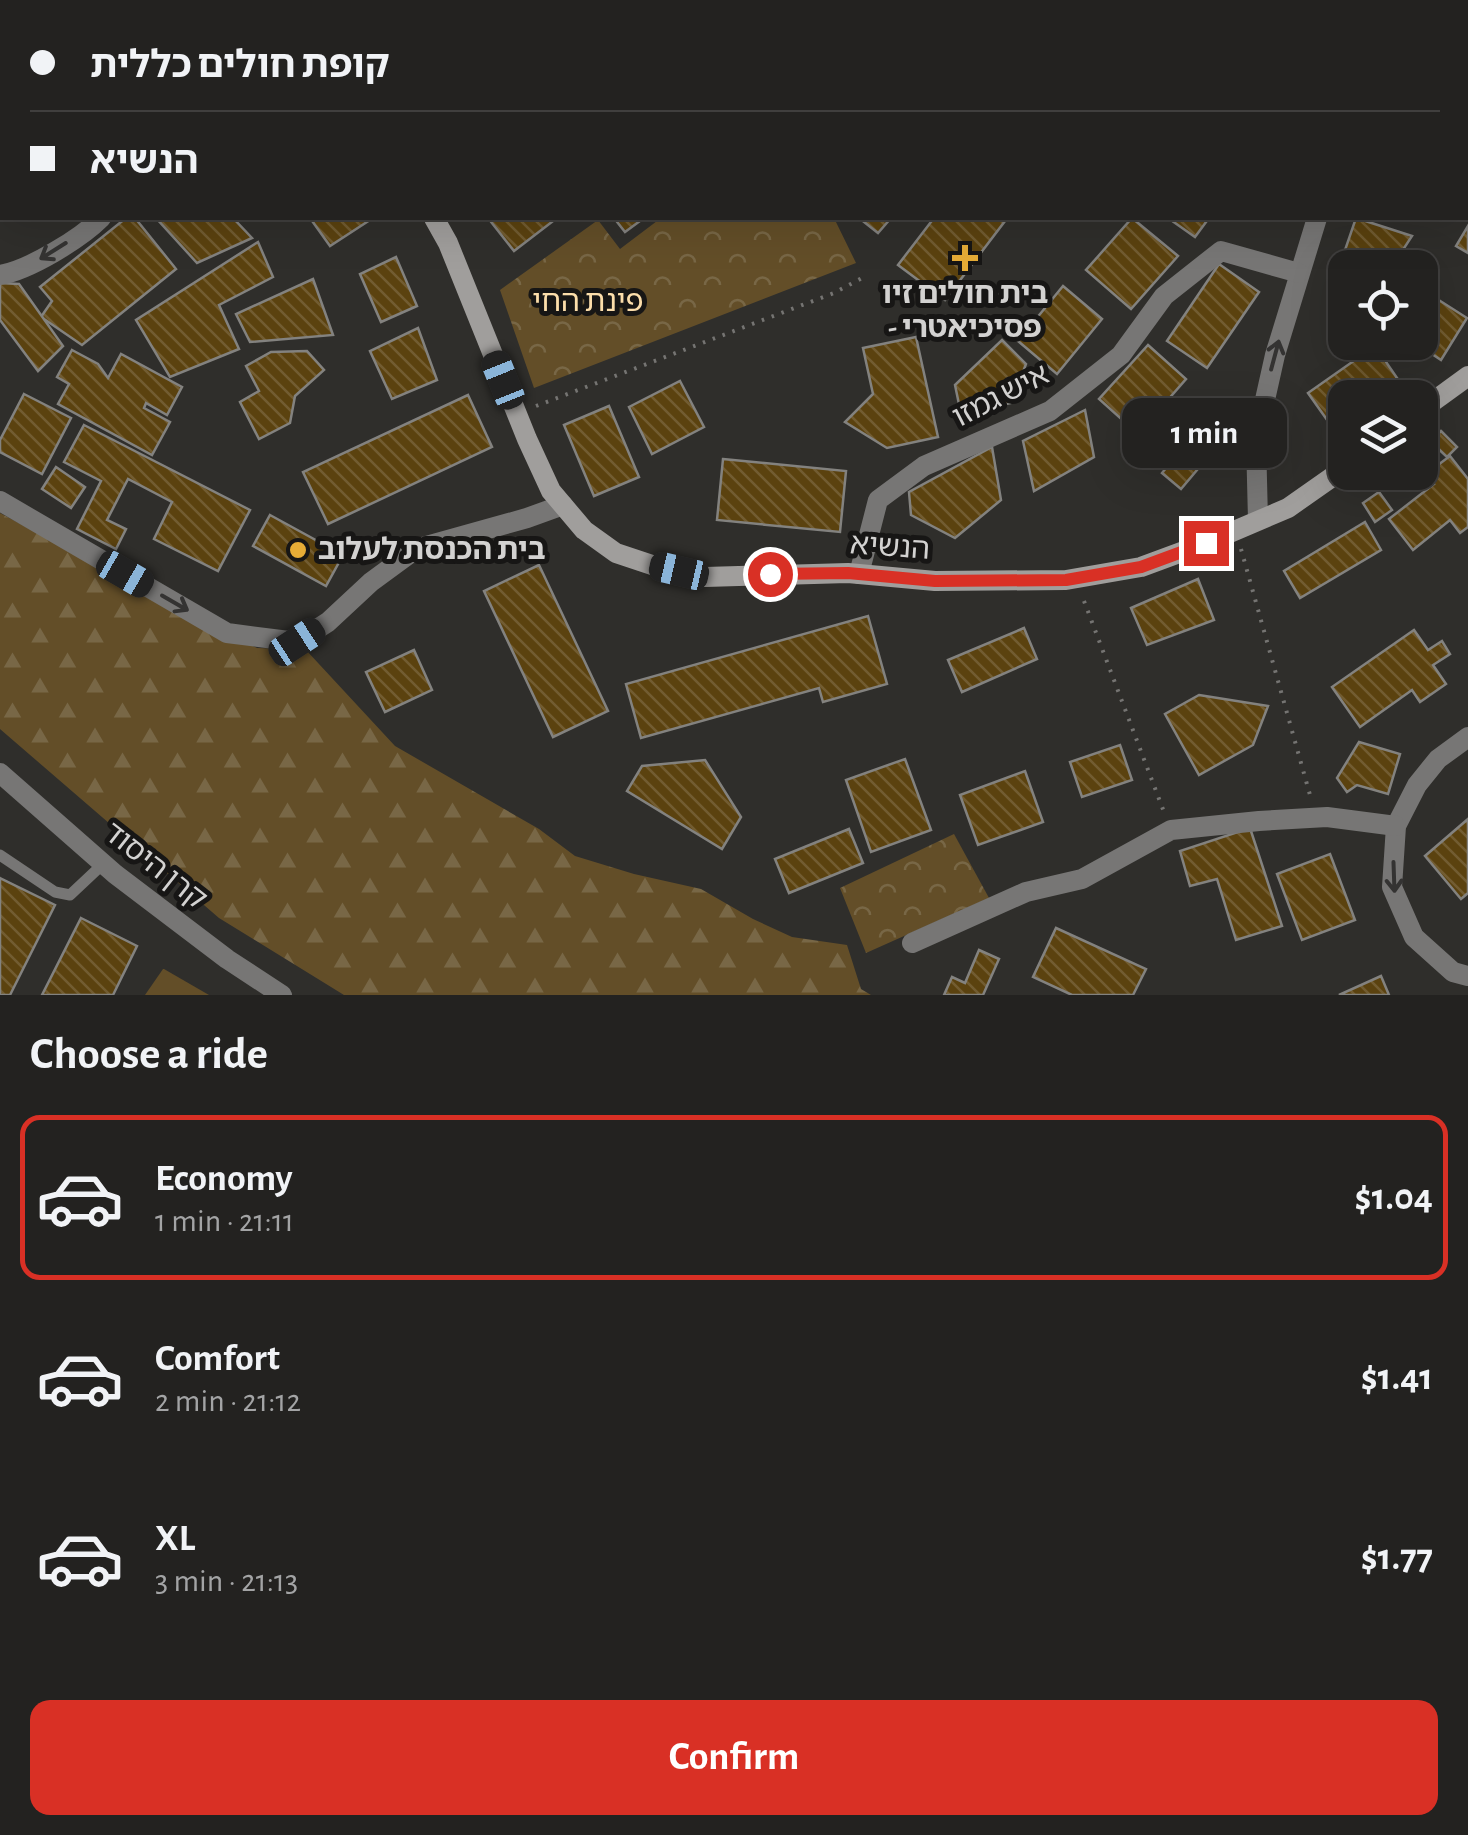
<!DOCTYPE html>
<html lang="en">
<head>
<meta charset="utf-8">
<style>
	:root { --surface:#232220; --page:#2b2a29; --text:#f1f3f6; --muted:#a3a4a5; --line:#403f3e; --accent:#d93025 }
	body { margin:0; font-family:"Alegreya Sans","Noto Sans Hebrew",sans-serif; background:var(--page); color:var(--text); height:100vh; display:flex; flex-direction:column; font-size:38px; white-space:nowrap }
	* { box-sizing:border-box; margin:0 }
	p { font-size:32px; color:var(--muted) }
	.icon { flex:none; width:55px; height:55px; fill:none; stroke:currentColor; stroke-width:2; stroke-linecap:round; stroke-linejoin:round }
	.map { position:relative; height:995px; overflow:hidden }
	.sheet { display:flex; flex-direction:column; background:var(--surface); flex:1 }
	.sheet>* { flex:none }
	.top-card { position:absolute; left:0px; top:0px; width:1470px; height:220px; box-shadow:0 10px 40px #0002,0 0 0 2px var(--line); display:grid; align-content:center; height:220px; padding:0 30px; background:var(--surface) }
	.buttons { position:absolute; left:1328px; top:250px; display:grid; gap:20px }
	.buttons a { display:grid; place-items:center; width:110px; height:110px; border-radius:20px; background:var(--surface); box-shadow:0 10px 40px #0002,0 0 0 2px var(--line); font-size:50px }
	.end { position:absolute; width:45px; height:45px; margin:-22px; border:12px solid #d93025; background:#fff; box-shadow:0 0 0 5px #fff }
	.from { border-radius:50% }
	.bubble { position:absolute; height:70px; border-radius:20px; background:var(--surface); box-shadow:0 10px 40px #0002,0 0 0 2px var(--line); font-size:32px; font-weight:600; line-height:70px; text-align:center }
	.car { position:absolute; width:30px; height:60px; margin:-30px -15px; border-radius:12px; box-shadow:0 0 8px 2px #0007; background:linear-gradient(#222 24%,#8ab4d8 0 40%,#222 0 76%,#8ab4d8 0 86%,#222 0) }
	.top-card b { display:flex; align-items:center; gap:35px; height:95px; font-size:38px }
	.top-card b+b { border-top:2px solid var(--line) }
	.top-card i { width:25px; height:25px; background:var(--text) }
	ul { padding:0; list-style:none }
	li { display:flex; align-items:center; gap:30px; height:165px; margin:0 20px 15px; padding:0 10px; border:5px solid transparent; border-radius:20px }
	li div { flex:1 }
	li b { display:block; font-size:38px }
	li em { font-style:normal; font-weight:600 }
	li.active { border-color:var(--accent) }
	li>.icon { width:90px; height:90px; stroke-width:1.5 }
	h2 { padding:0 30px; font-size:45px; line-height:120px }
	.cta { display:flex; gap:20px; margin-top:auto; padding:20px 30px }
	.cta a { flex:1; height:115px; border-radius:20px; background:var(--accent); color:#fff; font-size:40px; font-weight:600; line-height:115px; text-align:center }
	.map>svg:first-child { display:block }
	.grass { fill:#634e28 }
	.forest { fill:url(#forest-firs) }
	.park { fill:url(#park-crowns) }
	.building { fill:url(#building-back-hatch); stroke:#83827f; stroke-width:2.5 }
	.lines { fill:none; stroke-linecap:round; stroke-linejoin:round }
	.path { stroke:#757472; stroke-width:4; stroke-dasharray:2.5 8; stroke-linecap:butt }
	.lane { stroke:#777675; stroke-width:11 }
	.street { stroke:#777675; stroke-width:20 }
	.secondary { stroke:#a09e9c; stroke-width:20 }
	.oneway { stroke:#343332 }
	.route { stroke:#d93025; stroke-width:12 }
	.poi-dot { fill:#e6ac36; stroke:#171615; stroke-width:4 }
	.labels { text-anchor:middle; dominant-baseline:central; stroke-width:10; stroke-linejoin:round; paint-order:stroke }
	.poi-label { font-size:30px; font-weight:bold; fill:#d3d2d1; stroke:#171615 }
	.park-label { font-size:30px; fill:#fcdeab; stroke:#171615 }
	.street-label { font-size:30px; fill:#d3d2d1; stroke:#171615 }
</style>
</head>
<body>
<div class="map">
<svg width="1468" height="995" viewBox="0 0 1468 995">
	<defs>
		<pattern id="forest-firs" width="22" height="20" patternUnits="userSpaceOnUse" patternTransform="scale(2.5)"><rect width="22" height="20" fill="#634e28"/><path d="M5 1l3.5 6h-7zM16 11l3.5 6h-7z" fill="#786746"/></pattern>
		<pattern id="park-crowns" width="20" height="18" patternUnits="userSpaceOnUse" patternTransform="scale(2.5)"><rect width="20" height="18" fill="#634e28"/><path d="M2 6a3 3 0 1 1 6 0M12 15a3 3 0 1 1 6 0" fill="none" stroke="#786746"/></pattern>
		<pattern id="building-back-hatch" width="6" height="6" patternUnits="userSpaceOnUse" patternTransform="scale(2.5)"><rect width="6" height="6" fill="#5b420f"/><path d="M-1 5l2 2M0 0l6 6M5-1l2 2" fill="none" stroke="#725c31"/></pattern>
	</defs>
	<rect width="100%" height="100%" fill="#2f2e2b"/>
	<path class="grass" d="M163,969H164L209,995H145Z"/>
	<path class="forest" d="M0,513L216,629L257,648L306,650L395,746L539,829L575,856L634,874L701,889L753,919L792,937L847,945L861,989L871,995H344L219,918L0,729Z"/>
	<g class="park">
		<path d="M661,218H834L856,263L534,388L500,290L598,220L620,249Z"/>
		<path d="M954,834L989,898L866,953L840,888Z"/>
	</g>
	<g class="building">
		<path d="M952,0H1023L1021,2H956Z"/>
		<path d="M126,218H135L176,269L82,345L41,317L52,301L40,287Z"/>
		<path d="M156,218H233L252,238L197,263Z"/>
		<path d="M310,218H373L330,246Z"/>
		<path d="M488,218H557L514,251Z"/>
		<path d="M614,218H644L625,232Z"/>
		<path d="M859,218H891L878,233Z"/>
		<path d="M934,218H1000L1005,221L945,300L898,265Z"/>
		<path d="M1132,218L1178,256L1131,309L1086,270Z"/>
		<path d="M1168,218H1209L1195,237Z"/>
		<path d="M1356,218L1412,236L1391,268H1345V296L1331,291Z"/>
		<path d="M1468,226V253L1456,246Z"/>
		<path d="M258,242L273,277L219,305L239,349L170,377L136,320Z"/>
		<path d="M396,257L417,306L381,322L360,274Z"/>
		<path d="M1219,264L1259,292L1207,368L1167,341Z"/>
		<path d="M313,279L333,335L250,342L236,314Z"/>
		<path d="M0,283L19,284L63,346L38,371L0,320Z"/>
		<path d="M1063,286L1102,319L1057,374L1018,341Z"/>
		<path d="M1423,290L1467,318L1441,360L1414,342H1420V294Z"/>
		<path d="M418,328L437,380L392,399L370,351Z"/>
		<path d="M916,337L938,437L887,448L845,422L873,394L863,348Z"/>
		<path d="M1002,340L1026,364L1011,403L961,414L955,385Z"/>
		<path d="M1148,345L1186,379L1138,434L1099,399Z"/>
		<path d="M1375,346L1397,378L1369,398H1345V414L1330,424L1308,393Z"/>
		<path d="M72,350L98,364L108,378L121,354L182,387L167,415L146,403L144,408L170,422L152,455L58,404L69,384L57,377Z"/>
		<path d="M307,351L324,370L295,396L290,423L259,439L240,402L259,391L246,366L271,352Z"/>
		<path d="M680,381L704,427L652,454L629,407Z"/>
		<path d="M24,394L71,418L42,474L0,452V440Z"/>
		<path d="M468,395L492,447L328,524L303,472Z"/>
		<path d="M609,406L639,477L594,496L564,425Z"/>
		<path d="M1217,406L1229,432L1181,489L1162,473Z"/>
		<path d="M1085,410L1094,457L1034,491L1023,441Z"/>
		<path d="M84,425L250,510L218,571L154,539L172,502L128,479L107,520L126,529L116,549L77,529L101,481L64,462Z"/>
		<path d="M1441,431L1457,447L1447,457L1431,442Z"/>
		<path d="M992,447L1001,500L955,538L911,515L909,492Z"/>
		<path d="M1450,456L1468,479V527L1460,533L1450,520L1413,550L1389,519L1434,484L1426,474Z"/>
		<path d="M723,459L846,471L840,532L717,520Z"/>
		<path d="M56,467L85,487L71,508L42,489Z"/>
		<path d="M1379,492L1392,510L1375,522L1363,503Z"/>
		<path d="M270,515L343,555L326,586L253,546Z"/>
		<path d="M1365,522L1381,550L1300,598L1284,571Z"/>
		<path d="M539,565L608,711L553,737L484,591Z"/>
		<path d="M1198,579L1214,620L1147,645L1131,608Z"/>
		<path d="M868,616L887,684L823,702L819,688L641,738L626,684Z"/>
		<path d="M1024,628L1037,659L962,692L948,660Z"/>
		<path d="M1414,630L1428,650L1442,641L1450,654L1433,665L1446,684L1420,702L1412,690L1360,727L1332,687Z"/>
		<path d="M414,650L432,690L385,712L366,672Z"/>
		<path d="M1199,695L1268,706L1253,745L1199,775L1165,714Z"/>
		<path d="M1359,742L1400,754L1388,794L1357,785L1347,792L1337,778Z"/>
		<path d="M1120,745L1132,780L1082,797L1070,762Z"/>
		<path d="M905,759L931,830L871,852L846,780Z"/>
		<path d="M705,760L741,817L722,849L627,791L642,766Z"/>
		<path d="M1025,771L1043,822L978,845L960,795Z"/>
		<path d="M1468,819V893L1461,899L1425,856Z"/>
		<path d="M1250,828L1282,926L1236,940L1217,879L1190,886L1180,851Z"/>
		<path d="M849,829L863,863L789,893L775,859Z"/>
		<path d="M1330,854L1355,920L1302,940L1277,874Z"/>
		<path d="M0,878L55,905L10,995H0Z"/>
		<path d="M81,918L137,946L113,995H42Z"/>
		<path d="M1056,928L1146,969L1133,995H1072L1033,977Z"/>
		<path d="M979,950L999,959L983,995H944L952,977L965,983Z"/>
		<path d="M1381,976L1389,995H1339Z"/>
	</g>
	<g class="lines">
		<g class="path">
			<path d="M1383,2L1384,0"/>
			<path d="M536,406L834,293L862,278"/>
			<path d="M1241,549L1310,795"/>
			<path d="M1084,601L1164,812"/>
		</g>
		<path class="lane" d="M0,855L55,892L70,895L103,864"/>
		<g class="street">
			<path d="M593,0L595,2"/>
			<path d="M1233,0L1236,2"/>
			<path d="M437,2L442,0"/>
			<path d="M0,275C29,270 80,239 101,218"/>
			<path d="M0,501L227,633L297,642L328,622L371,582L416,549L527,518L563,505"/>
			<path d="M1258,520L1256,440L1275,355L1317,218"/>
			<path d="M859,574L878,500L924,466L1050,411L1121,355L1164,296L1221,251L1299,273"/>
			<path d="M1468,737L1438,759L1417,785L1396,826L1392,887L1414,937L1453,972L1468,976"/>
			<path d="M0,773L115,874L227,959L282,995"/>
			<path d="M912,943L1026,892L1082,879L1171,830L1259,821L1327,817L1396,826"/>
		</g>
		<g class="secondary">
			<path d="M187,0L190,2"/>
			<path d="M263,0L264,2"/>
			<path d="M235,2L239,0"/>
			<path d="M434,218L448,243L527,439L551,491L584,530L616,553L652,565L705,577L848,573L935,581L1066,580L1141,567L1206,543L1288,508L1345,468"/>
			<path d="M1420,411L1468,376"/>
		</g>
	</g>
	<defs><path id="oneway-shaft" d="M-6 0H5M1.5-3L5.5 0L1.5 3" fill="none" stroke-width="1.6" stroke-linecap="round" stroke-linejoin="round" transform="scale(2.5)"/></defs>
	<g class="oneway">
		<use href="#oneway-shaft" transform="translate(53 251) rotate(148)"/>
		<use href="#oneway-shaft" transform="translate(1275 355) rotate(-75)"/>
		<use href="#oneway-shaft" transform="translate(175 603) rotate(30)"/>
		<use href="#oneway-shaft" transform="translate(1394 877) rotate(88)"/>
	</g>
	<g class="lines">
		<path class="route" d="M770,574L848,573L935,581L1066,580L1141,567L1206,543"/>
	</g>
	<g class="poi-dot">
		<path d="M960 243h10v10h10v10h-10v10h-10v-10h-10v-10h10z"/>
		<circle cx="298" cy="550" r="10"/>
	</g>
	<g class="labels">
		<g class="poi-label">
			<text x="965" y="294">בית חולים זיו<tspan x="965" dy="34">- פסיכיאטרי</tspan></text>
			<text x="318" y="550" text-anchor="start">בית הכנסת לעלוב</text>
		</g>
		<g class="park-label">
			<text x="588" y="302">פינת החי</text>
		</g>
		<g class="street-label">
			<text transform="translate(1001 396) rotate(-27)">איש גמזו</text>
			<text transform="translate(890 547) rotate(4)">הנשיא</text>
			<text transform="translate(155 866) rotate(38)">קרן היסוד</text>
		</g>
	</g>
</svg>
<div class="buttons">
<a><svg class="icon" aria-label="locate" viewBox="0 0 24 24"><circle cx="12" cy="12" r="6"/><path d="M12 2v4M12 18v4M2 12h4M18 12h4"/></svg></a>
<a><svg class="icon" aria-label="layers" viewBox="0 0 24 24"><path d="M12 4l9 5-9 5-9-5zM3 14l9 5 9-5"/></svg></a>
</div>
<i class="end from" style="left:770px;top:574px"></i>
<i class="end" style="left:1206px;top:543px"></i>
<div class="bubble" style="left:1122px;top:398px;width:165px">1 min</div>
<i class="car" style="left:503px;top:380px;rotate:338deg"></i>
<i class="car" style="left:679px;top:571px;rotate:283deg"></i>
<i class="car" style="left:125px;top:574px;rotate:120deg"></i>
<i class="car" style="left:297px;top:642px;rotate:57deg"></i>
<div class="top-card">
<b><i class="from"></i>קופת חולים כללית</b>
<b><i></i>הנשיא</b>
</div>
</div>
<section class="sheet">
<h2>Choose a ride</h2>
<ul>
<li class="active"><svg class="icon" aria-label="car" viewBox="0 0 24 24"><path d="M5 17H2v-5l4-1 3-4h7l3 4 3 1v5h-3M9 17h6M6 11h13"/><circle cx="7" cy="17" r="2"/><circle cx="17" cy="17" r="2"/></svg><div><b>Economy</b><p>1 min · 21:11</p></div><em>$1.04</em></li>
<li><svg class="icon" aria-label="car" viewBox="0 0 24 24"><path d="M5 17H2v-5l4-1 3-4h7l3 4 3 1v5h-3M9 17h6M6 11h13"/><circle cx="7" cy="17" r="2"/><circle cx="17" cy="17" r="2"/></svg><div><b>Comfort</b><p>2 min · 21:12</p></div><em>$1.41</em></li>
<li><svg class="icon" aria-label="car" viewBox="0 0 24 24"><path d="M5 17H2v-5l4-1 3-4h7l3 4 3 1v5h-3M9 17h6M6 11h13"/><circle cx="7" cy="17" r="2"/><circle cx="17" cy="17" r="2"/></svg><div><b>XL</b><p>3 min · 21:13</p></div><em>$1.77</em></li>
</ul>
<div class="cta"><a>Confirm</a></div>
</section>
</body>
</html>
